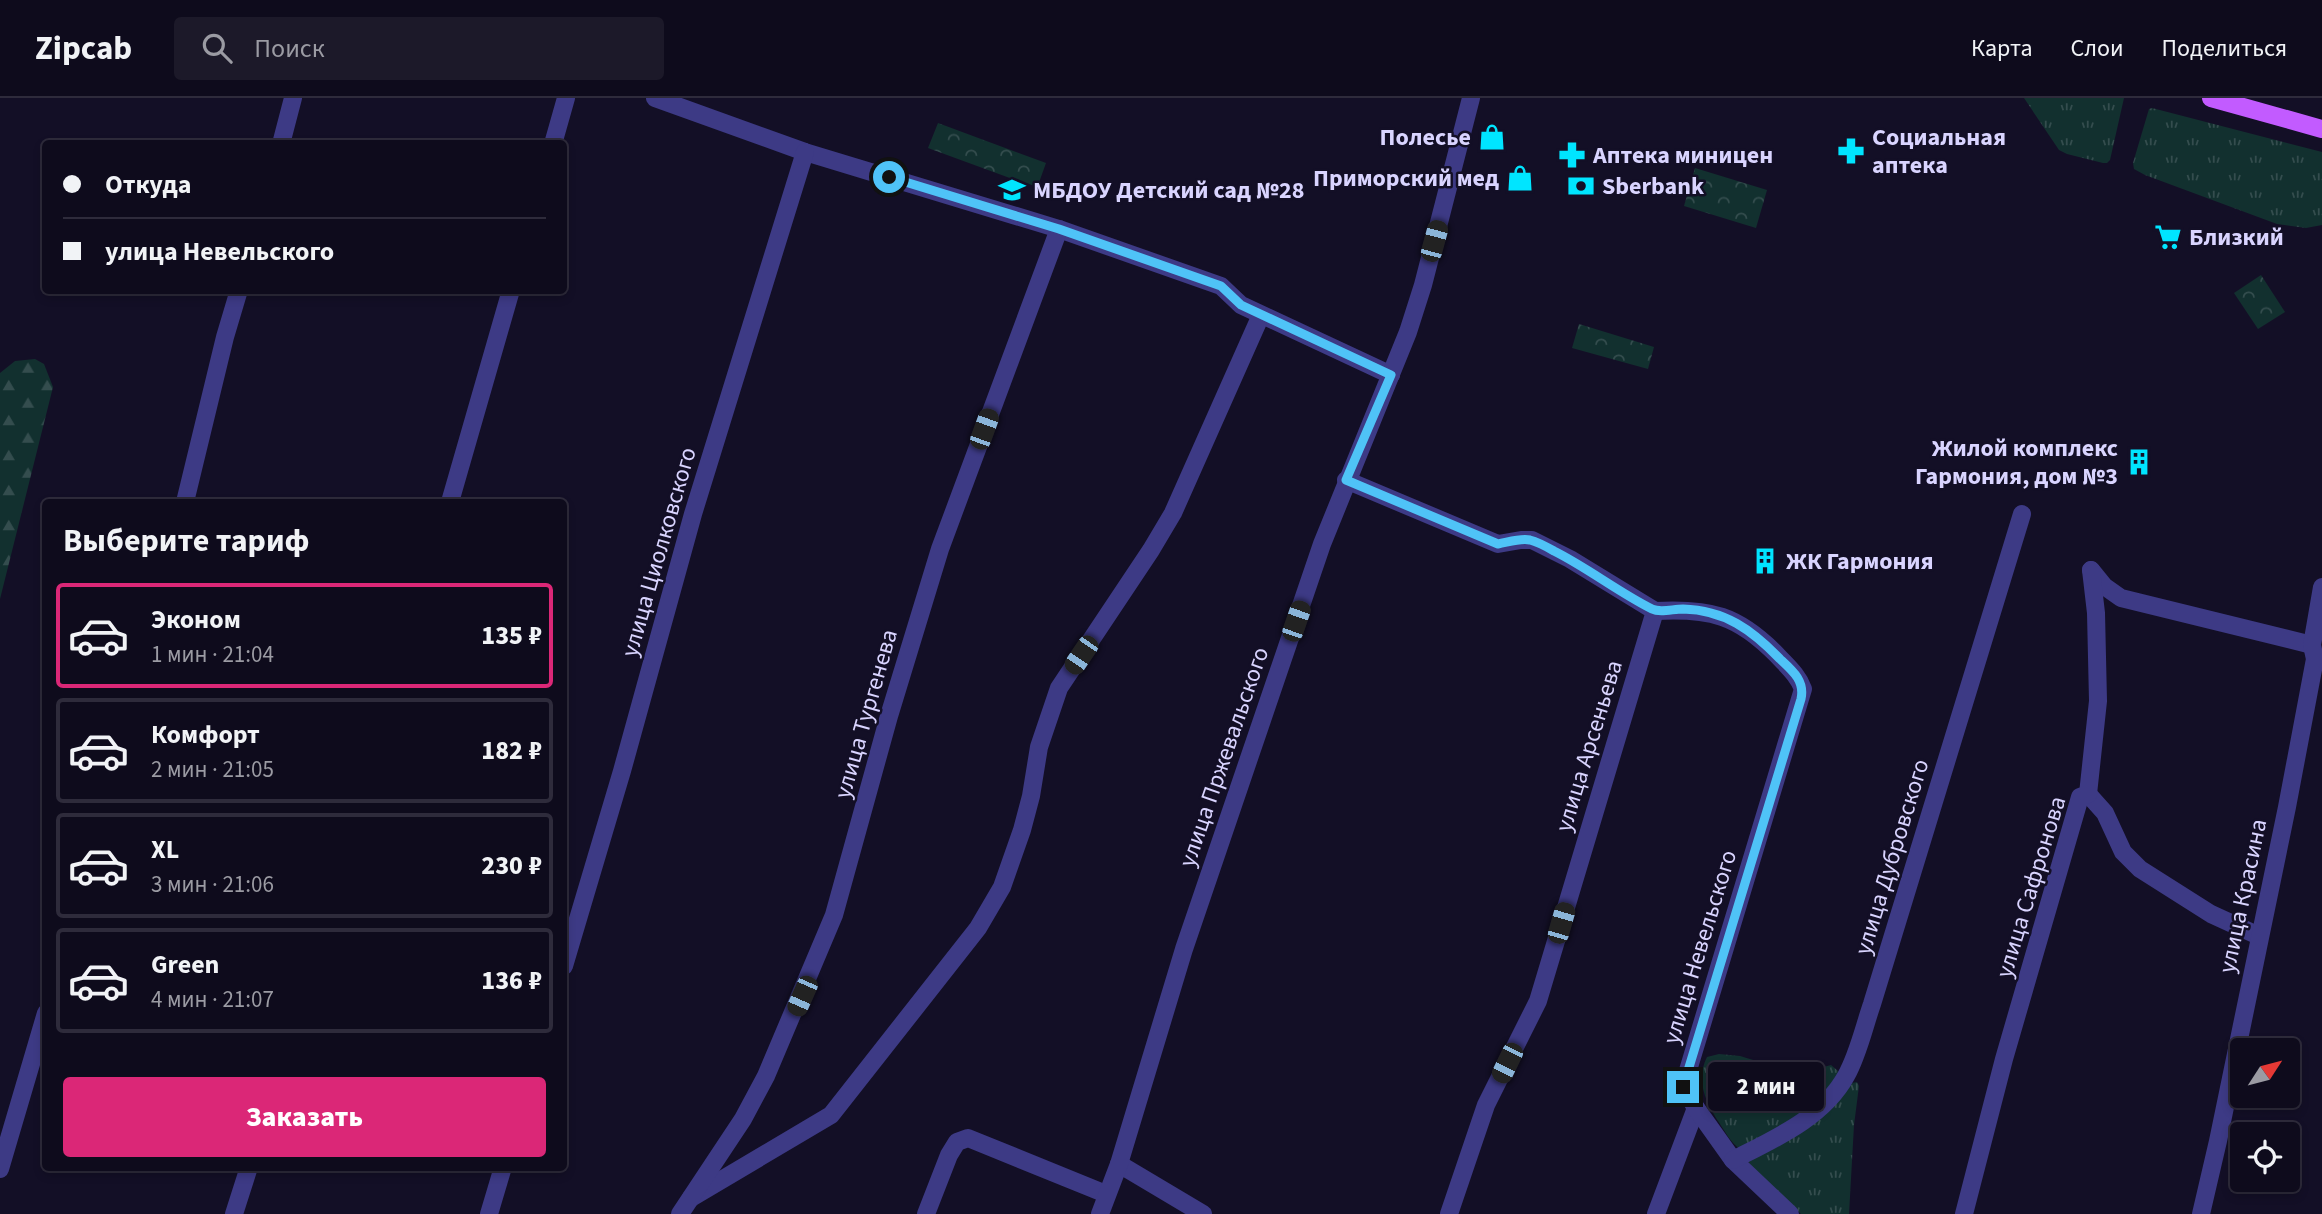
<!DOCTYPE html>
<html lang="ru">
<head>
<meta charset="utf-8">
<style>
	:root { --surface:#0e0b1c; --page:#1c1929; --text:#f1f3f6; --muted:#9b9ba3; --line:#2e2b3b; --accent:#db2777 }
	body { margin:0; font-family:"Source Sans 3",sans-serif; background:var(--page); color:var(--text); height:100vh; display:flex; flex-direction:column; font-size:26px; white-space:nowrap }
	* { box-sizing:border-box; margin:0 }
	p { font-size:23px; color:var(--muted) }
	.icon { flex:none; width:38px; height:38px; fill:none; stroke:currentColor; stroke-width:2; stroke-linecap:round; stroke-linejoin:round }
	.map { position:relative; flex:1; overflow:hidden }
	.sheet { position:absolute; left:42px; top:401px; width:525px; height:672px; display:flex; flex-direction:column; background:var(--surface); border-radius:7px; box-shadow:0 4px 10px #0003,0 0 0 2px var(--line) }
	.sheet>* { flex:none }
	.guide { position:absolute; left:42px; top:42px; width:525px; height:154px; border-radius:7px; box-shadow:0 4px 10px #0003,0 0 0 2px var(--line); display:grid; align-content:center; height:154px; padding:0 21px; background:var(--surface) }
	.needle { width:46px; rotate:54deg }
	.controls { position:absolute; left:2230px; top:940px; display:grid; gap:14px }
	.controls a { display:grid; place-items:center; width:70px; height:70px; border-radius:7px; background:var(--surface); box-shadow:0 4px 10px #0003,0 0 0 2px var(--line); font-size:35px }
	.end { position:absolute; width:32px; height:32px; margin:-16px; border:9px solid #4fc3f7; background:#111; box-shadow:0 0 0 4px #111 }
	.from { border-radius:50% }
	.bubble { position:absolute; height:49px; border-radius:7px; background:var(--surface); box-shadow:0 4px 10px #0003,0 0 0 2px var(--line); font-size:23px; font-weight:800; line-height:49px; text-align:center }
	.car { position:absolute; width:21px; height:42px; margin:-21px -10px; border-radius:9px; box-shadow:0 0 5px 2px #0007; background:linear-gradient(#222 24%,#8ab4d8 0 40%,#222 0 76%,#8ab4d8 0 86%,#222 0) }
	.guide b { display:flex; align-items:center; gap:24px; height:66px; font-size:26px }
	.guide b+b { border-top:2px solid var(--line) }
	.guide i { width:18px; height:18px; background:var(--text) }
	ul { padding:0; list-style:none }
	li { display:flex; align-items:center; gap:21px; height:105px; margin:0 14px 10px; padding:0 7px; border:4px solid var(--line); border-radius:7px }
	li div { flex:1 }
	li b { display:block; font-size:26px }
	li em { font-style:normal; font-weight:800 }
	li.on { border-color:var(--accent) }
	li>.icon { width:63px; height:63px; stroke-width:1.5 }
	h2 { padding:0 21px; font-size:32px; line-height:84px }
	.button { display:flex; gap:14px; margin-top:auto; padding:14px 21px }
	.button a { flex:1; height:80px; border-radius:7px; background:var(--accent); color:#fff; font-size:28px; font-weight:800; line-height:80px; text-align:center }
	header { display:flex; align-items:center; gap:42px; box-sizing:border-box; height:98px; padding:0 35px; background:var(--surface); border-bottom:2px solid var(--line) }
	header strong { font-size:33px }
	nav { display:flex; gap:38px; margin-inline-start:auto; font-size:24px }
	.search { width:490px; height:63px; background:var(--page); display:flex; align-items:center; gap:18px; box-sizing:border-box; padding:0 24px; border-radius:7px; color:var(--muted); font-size:26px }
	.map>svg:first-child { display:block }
	.grass { fill:url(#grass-tufts) }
	.forest { fill:url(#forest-firs) }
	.park { fill:url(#park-crowns) }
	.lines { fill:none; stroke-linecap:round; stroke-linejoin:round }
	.minor { stroke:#3d3a85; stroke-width:18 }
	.primary { stroke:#c25bff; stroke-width:18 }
	.route { stroke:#4fc3f7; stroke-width:9 }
	.labels { text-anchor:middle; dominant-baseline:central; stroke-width:5; stroke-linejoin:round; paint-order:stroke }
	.poi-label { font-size:24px; font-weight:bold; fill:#d9d4ff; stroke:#130f26; text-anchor:start }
	.street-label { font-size:24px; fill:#d9d4ff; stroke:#130f26 }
</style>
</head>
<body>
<header>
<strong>Zipcab</strong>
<div class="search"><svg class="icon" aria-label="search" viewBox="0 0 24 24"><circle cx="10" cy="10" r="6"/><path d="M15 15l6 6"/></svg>Поиск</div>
<nav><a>Карта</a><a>Слои</a><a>Поделиться</a></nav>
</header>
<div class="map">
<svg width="2322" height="1116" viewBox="0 0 2322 1116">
	<defs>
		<pattern id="grass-tufts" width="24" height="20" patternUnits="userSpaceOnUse" patternTransform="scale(1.75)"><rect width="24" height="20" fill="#12302f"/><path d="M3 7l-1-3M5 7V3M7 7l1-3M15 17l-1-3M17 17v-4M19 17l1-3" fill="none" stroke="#344d4e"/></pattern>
		<pattern id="forest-firs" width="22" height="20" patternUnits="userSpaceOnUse" patternTransform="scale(1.75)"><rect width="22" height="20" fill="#12302f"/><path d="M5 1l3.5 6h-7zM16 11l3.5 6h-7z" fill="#344d4e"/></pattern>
		<pattern id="park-crowns" width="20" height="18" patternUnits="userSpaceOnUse" patternTransform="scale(1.75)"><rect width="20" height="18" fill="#12302f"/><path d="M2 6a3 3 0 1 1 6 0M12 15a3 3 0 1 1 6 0" fill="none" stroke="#344d4e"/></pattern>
	</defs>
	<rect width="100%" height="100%" fill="#130f26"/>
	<g class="grass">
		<path d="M2024,0H2124L2110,62L2107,65H2103L2067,56L2059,52Z"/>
		<path d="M2152,10L2322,54V127L2306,130L2277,126L2145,77L2134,71L2133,65L2149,11Z"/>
		<path d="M1719,956L1740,958L1799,976L1831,967L1838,973C1835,1005 1766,1037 1740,1051C1731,1045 1726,1035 1720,1026C1706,1005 1695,983 1707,959Z"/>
		<path d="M1857,984L1859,988L1854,1027L1849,1116H1801L1752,1069L1748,1063L1833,1006L1852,985Z"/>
	</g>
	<path class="forest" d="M35,261L44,266L53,289L0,501V275L15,263Z"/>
	<g class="park">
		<path d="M938,25L1046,65L1037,90L928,50Z"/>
		<path d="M1695,70L1767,92L1756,130L1684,108Z"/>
		<path d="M2261,177L2285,214L2258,231L2234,195Z"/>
		<path d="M1579,226L1654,249L1648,271L1572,250Z"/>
	</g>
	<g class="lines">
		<g class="minor">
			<path d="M655,0L805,54L1059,131L1221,188L1241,207L1391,277"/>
			<path d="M281,46L293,0"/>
			<path d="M553,46L566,0"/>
			<path d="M1346,382L1498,446L1521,442H1532L1570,461L1655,513L1538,903L1486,1007L1449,1116"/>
			<path d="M185,404L225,239L239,192"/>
			<path d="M450,404L511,192"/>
			<path d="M2091,472L2104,488L2121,500L2312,547"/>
			<path d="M1655,513C1710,510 1738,517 1777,557C1787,568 1798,577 1803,591L1683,989L1696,1010L1656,1116"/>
			<path d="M2088,696L2105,715L2123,754L2140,771L2211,816L2259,838"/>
			<path d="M564,868L622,673L693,416L805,54"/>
			<path d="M1696,1010L1733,1062L1790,1116"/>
			<path d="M1733,1062C1774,1041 1823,1020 1846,978C1858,957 1864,929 1872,906L2022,416"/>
			<path d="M1119,1066L1203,1116"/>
			<path d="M0,1071L46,915"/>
			<path d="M691,1100L831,1017L978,830L1002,789L1022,732L1031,698L1039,649L1059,590L1151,452L1173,415L1261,217"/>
			<path d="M234,1116L249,1069"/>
			<path d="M489,1116L503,1069"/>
			<path d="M680,1116L743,1021L766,978L834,817L889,618L940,451L1059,131"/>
			<path d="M926,1116L949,1057L957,1044L968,1040L1106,1096"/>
			<path d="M1100,1116L1119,1066L1184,851L1322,446L1408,234L1423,187L1471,0"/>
			<path d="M1964,1116L2004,961L2080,699L2088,696L2098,603L2096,515L2091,472"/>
			<path d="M2201,1116L2218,1043L2287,709L2315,561L2312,547L2322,489"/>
		</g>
		<path class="primary" d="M2211,0L2322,31"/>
	</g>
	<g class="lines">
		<path class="route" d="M889,79L1059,131L1221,188L1241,207L1391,277L1346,382L1498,446C1509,444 1520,440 1530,442C1538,444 1547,449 1554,453C1588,470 1618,494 1652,511C1660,515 1673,511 1683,511C1725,512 1752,532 1780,561C1793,573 1805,583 1801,601L1683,989"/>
	</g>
	<defs>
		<g id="shop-bare" transform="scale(2.1)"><path d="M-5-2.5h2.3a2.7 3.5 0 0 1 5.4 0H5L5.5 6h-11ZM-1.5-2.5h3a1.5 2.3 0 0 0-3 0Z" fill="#00e5ff" stroke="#130f26" stroke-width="2.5" paint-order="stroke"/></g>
		<g id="pharmacy-bare" transform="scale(2.1)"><path d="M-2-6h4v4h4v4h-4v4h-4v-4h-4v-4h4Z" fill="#00e5ff" stroke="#130f26" stroke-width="2.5" paint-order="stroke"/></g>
		<g id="bank-bare" transform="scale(2.1)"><path d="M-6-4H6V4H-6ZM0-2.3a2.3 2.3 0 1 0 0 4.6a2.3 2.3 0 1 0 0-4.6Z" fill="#00e5ff" stroke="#130f26" stroke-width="2.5" paint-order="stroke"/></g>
		<g id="school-bare" transform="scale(2.1)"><path d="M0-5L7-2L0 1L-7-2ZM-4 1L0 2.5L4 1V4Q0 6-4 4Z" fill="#00e5ff" stroke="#130f26" stroke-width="2.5" paint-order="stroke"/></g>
		<g id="supermarket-bare" transform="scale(2.1)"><path d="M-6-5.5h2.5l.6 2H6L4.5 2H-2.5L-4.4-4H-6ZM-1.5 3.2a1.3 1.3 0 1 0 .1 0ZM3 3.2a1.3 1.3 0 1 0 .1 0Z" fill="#00e5ff" stroke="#130f26" stroke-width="2.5" paint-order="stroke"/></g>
		<g id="building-bare" transform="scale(2.1)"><path d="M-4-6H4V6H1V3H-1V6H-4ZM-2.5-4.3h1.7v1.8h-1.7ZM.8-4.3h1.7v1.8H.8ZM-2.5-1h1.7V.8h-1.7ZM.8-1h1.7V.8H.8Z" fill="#00e5ff" stroke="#130f26" stroke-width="2.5" paint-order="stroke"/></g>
	</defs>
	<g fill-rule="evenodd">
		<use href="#shop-bare" x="1492" y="39"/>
		<use href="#pharmacy-bare" x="1851" y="53"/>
		<use href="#pharmacy-bare" x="1572" y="57"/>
		<use href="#shop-bare" x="1520" y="80"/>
		<use href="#bank-bare" x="1581" y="88"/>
		<use href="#school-bare" x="1012" y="92"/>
		<use href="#supermarket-bare" x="2168" y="139"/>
		<use href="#building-bare" x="2139" y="364"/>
		<use href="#building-bare" x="1765" y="463"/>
	</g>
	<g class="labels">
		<g class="poi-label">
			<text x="1471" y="39" text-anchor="end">Полесье</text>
			<text x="1872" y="39">Социальная<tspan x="1872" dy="28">аптека</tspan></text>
			<text x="1593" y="57">Аптека миницен</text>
			<text x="1499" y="80" text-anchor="end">Приморский мед</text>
			<text x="1602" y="88">Sberbank</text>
			<text x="1033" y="92">МБДОУ Детский сад №28</text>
			<text x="2189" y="139">Близкий</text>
			<text x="2118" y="350" text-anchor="end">Жилой комплекс<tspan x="2118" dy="28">Гармония, дом №3</tspan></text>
			<text x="1786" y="463">ЖК Гармония</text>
		</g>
		<g class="street-label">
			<text transform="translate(659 454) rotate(-74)">улица Циолковского</text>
			<text transform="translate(866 616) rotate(-74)">улица Тургенева</text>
			<text transform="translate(1589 648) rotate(-73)">улица Арсеньева</text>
			<text transform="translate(1224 659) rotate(-71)">улица Пржевальского</text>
			<text transform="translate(1892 759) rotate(-73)">улица Дубровского</text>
			<text transform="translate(2031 789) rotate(-73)">улица Сафронова</text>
			<text transform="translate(2243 798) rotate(-78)">улица Красина</text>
			<text transform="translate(1700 849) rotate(-73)">улица Невельского</text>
		</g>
	</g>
</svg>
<div class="controls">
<a><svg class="needle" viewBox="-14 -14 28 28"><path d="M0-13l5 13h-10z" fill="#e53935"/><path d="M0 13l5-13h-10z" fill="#9b9ba3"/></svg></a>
<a><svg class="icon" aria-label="locate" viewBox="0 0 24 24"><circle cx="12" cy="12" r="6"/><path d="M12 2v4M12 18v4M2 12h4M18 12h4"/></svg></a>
</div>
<i class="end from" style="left:889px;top:79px"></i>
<i class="end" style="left:1683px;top:989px"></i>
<div class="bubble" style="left:1708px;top:964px;width:116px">2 мин</div>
<i class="car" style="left:1434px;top:143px;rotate:15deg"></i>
<i class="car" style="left:984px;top:331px;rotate:20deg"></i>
<i class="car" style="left:1296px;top:523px;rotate:19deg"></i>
<i class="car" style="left:1081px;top:557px;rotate:214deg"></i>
<i class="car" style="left:1561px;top:825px;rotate:16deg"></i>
<i class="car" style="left:802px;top:898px;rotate:204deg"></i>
<i class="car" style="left:1507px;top:965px;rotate:206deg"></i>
<div class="guide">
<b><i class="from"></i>Откуда</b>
<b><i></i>улица Невельского</b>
</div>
<section class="sheet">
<h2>Выберите тариф</h2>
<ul>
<li class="on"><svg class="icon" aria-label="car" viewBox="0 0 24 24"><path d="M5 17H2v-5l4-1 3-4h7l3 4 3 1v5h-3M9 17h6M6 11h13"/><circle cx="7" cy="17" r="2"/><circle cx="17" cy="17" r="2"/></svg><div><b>Эконом</b><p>1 мин · 21:04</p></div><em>135 ₽</em></li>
<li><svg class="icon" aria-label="car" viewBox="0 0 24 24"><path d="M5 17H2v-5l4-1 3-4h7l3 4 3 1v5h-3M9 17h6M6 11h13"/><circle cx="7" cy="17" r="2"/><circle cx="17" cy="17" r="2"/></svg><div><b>Комфорт</b><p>2 мин · 21:05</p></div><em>182 ₽</em></li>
<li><svg class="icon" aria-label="car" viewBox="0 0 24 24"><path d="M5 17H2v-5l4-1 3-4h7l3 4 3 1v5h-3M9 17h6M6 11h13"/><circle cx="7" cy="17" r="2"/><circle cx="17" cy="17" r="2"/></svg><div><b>XL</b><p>3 мин · 21:06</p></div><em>230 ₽</em></li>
<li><svg class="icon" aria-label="car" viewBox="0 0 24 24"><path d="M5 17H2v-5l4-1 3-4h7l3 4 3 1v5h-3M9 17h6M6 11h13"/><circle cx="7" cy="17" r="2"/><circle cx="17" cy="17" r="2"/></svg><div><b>Green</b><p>4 мин · 21:07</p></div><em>136 ₽</em></li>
</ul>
<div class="button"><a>Заказать</a></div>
</section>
</div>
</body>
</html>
